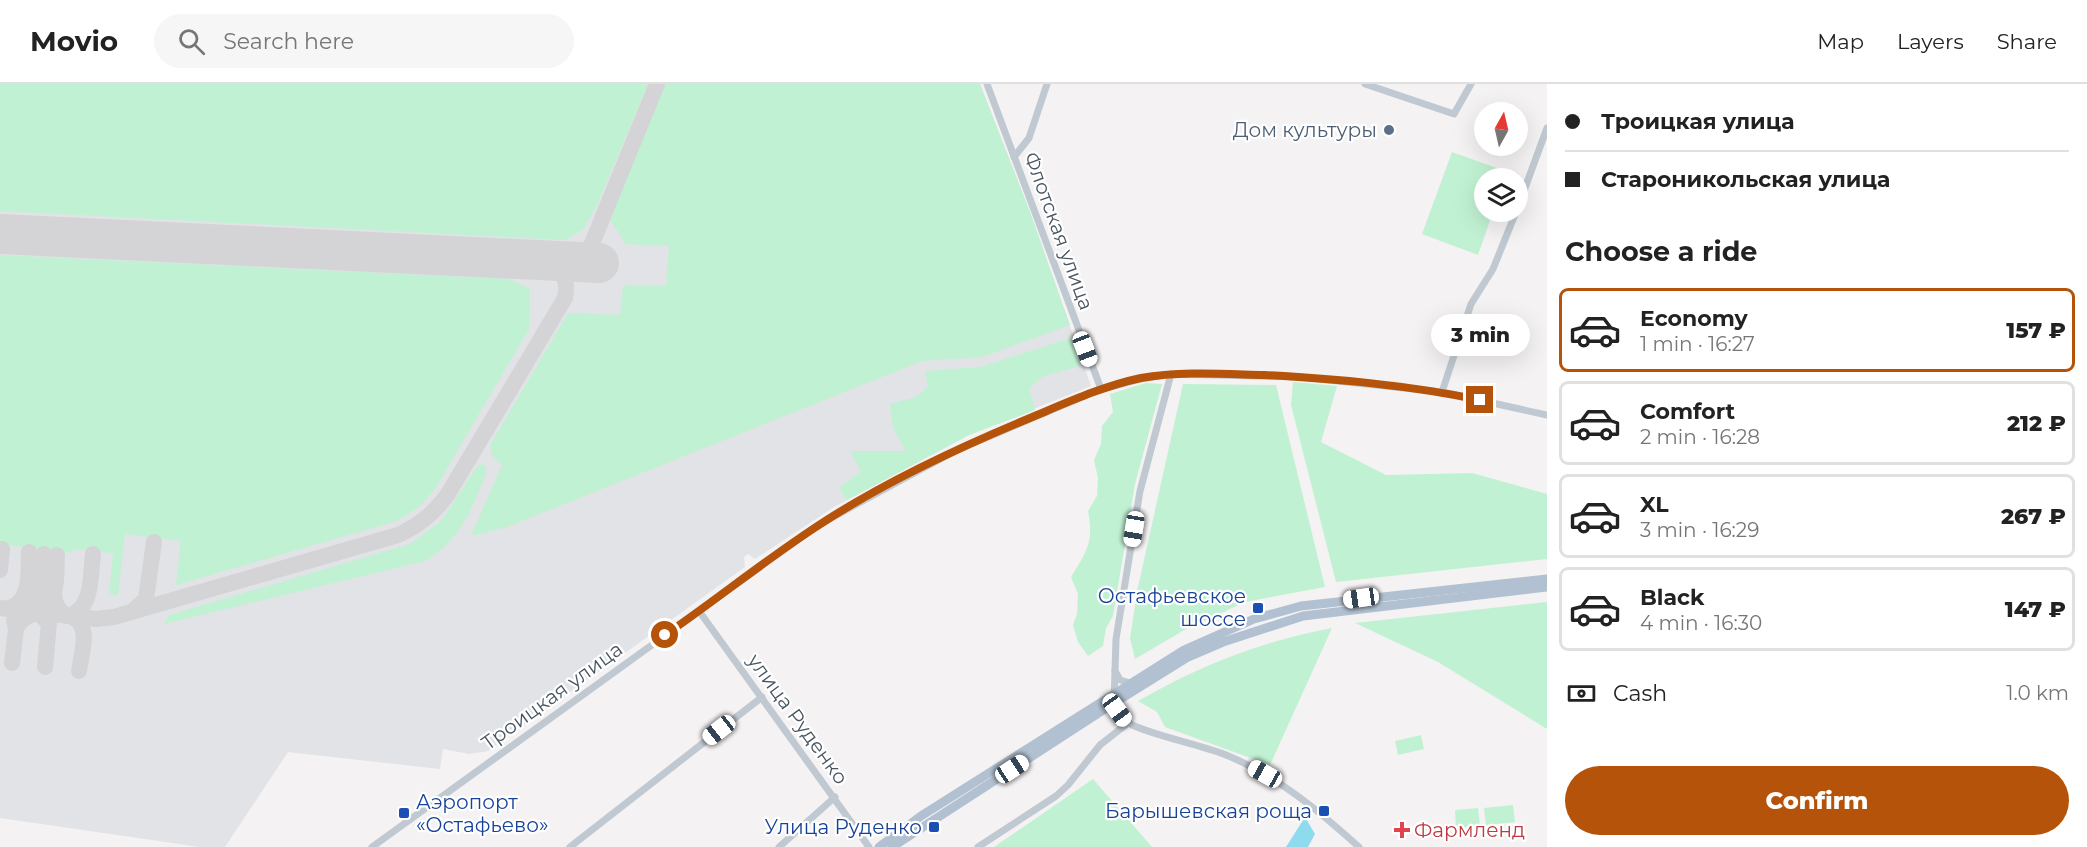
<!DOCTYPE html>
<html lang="en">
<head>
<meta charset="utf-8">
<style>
	:root { --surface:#fff; --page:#f6f6f6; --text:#222; --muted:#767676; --line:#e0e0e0; --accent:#b45309 }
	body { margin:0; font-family:Montserrat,sans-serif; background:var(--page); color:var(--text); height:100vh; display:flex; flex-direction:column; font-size:22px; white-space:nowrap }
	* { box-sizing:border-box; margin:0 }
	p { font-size:20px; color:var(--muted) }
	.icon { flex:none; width:33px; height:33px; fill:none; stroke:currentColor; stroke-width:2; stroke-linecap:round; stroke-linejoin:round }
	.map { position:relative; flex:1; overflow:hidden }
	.side { display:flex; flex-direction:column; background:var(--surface); width:540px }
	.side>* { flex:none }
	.hud { display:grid; align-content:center; height:132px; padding:0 18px; background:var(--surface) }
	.needle { width:39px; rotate:8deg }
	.tools { position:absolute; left:1474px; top:18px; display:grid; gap:12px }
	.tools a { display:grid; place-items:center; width:54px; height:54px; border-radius:50%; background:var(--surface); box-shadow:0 6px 24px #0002; font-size:30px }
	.end { position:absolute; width:27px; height:27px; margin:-14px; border:8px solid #b45309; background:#fff; box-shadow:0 0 0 3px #fff }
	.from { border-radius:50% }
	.bubble { position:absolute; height:42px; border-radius:21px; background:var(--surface); box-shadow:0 6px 24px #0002; font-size:20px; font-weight:800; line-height:42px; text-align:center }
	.car { position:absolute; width:18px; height:36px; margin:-18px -9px; border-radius:8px; box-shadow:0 0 4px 2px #0007; background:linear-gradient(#fff 24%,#345 0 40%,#fff 0 76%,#345 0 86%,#fff 0) }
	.hud b { display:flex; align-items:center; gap:21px; height:57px; font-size:22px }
	.hud b+b { border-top:2px solid var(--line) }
	.hud i { width:15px; height:15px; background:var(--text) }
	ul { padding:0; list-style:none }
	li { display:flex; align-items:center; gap:18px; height:84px; margin:0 12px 9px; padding:0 6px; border:3px solid var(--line); border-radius:9px }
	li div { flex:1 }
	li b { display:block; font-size:22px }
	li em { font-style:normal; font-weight:800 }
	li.active { border-color:var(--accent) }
	li>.icon { width:54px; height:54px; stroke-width:1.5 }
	h2 { padding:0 18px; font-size:27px; line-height:72px }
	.pay { display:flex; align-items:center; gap:15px; height:66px; padding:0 18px; font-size:22px }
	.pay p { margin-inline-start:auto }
	.action { display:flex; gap:12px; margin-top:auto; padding:12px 18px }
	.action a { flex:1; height:69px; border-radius:36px; background:var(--accent); color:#fff; font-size:24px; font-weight:800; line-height:69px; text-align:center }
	header { display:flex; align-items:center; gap:36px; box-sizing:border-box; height:84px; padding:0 30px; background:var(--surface); border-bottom:2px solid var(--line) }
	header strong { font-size:28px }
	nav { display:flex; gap:33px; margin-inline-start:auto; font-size:21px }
	.search { width:420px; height:54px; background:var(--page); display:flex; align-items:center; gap:15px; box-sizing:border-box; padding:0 21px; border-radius:33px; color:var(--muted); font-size:22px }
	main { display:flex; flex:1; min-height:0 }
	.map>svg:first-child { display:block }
	.airport { fill:#e1e3e6 }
	.green { fill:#c1f1d3 }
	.water { fill:#8edbee }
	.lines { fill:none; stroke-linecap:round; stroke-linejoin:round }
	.taxiway { stroke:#d4d4d7; stroke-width:16 }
	.runway { stroke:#d4d4d7; stroke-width:40 }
	.minor { stroke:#c0c9d1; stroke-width:7 }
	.major { stroke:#b2c1d1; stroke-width:9 }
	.route { stroke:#b45309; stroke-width:8 }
	.service-dot { fill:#5c6f8a; stroke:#fff; stroke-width:2 }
	.transit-dot { fill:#1a4fb4; stroke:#fff; stroke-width:2 }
	.health-dot { fill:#e0444e; stroke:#fff; stroke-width:2 }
	.labels { text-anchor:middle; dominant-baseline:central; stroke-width:4.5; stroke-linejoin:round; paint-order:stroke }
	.service-label { font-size:20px; fill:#4e5e75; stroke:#fff; text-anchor:end }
	.street-label { font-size:20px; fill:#495560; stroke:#fff }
	.transit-label { font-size:20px; fill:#164399; stroke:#fff; text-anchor:end }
	.health-label { font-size:20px; fill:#be3a42; stroke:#fff; text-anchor:start }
</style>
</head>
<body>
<header>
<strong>Movio</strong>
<div class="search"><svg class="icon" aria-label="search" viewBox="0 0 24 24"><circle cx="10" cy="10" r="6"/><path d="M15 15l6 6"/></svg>Search here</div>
<nav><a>Map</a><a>Layers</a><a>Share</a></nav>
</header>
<main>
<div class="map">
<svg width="1547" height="763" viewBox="0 0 1547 763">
	<rect width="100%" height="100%" fill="#f4f2f2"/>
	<path class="airport" d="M0,0H980L1030,128L1091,302L969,351L834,423L755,475L748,470L744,473L745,483L488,667L469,670L443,665L440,685L288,668L225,763H200L0,734Z"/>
	<g class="green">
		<path d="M0,0H648L598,119L584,145L565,156L0,127Z"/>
		<path d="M661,0H980L1030,128L1070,241L982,273L922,277L507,443L471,452L502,381L492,372L490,361L568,229L620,231L623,201L666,202L669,162L624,160C621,148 612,141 607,131Z"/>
		<path d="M1452,68L1508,88L1506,94H1485V128H1493L1478,171L1422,150Z"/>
		<path d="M0,171L510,195L530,205L529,245L435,405L419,423L397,437L176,501L181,457L125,450L118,511L109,510L113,469L73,465L71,469L0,460Z"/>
		<path d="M1071,254L1080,282L1044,292L1029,304L1035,326L969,351L847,416L839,404L861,387L850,367H906L893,344L890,320L916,313L928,302L925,287L980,283Z"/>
		<path d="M1293,298L1337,302L1321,358L1386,391L1472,389L1547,410V475L1336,498L1291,321Z"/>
		<path d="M1146,299L1162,300L1135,400L1113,532L1106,544L1103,562L1088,572L1078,558L1073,541L1077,530L1078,510L1071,493C1087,467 1094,458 1088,427L1097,412L1098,394L1094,376L1101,360L1102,342L1113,328L1110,310Z"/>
		<path d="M1183,300L1276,301L1325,503L1245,518L1186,545L1135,575L1130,554L1138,503Z"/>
		<path d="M481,380L486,382V390C471,426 460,457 425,477L164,540L169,531L410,460L442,436L475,385Z"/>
		<path d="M1547,518V645L1438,578L1355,539Z"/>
		<path d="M1332,544L1270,681L1165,643L1157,628L1138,617C1200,581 1262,557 1332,544Z"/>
		<path d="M1421,651L1424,665L1398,671L1395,657Z"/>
		<path d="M1093,695L1152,763H994Z"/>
		<path d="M1513,721L1515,738L1486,741L1484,724Z"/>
		<path d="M1478,724L1480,742L1456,744L1455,726Z"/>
	</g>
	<path class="water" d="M1305,733L1315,750L1308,763H1286Z"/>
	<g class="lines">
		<g class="taxiway">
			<path d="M576,178L591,162L657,0"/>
			<path d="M0,486L2,465"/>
			<path d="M54,506C54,518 57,526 67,532C94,526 90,491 93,470"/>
			<path d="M0,524L96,535L114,533L398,451C420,441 434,429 448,410L565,214C569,195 562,184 545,176"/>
			<path d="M7,525C32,518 28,489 29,468"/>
			<path d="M134,526L146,515L154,458"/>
			<path d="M21,527C45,520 42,490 44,470"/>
			<path d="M38,529L49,539L45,583"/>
			<path d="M72,533C92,542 81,570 79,587"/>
			<path d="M16,545C23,528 40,532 49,519C58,508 56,485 57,471"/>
			<path d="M12,579L16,545L14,536"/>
		</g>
		<path class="runway" d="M0,150L599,179"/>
		<g class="minor">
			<path d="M987,0L1101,305"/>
			<path d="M1365,0L1454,30L1471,0"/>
			<path d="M1014,73L1029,54L1047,0"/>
			<path d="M1518,123L1547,44"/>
			<path d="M1171,290L1140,407L1116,555L1114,619L1124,635L1132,641C1162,654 1195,659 1226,671C1276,691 1319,727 1359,763"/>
			<path d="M1442,308L1471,220L1493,185L1516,128"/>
			<path d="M699,527L869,763"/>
			<path d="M1115,587L1120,596L1130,599"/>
			<path d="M372,763L818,441L957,366L1101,305L1140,295L1171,290L1300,293L1442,308L1547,331"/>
			<path d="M570,763L762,613"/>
			<path d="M779,763L835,713"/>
			<path d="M978,763L1056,712L1068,701L1100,661L1128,639"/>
		</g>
		<g class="major">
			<path d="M879,763L921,732L1184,566L1254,535L1301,522L1547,495"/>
			<path d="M892,763L1114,619L1188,573L1223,558L1303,532L1547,503"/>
		</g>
	</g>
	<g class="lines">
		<path class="route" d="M665,551C716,516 764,477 816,443C879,401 960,363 1030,334C1066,319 1103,302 1141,294C1181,287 1223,290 1264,291C1336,295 1408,301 1480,316"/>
	</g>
	<circle class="service-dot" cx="1389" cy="46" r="6"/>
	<g class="transit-dot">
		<rect x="1252" y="518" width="12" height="12" rx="3"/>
		<rect x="1318" y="721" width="12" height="12" rx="3"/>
		<rect x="398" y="723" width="12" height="12" rx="3"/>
		<rect x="928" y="737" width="12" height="12" rx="3"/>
	</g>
	<path class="health-dot" d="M1399 737h6v6h6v6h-6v6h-6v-6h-6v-6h6z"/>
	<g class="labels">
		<g class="service-label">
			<text x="1377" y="46">Дом культуры</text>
		</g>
		<g class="street-label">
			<text transform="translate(1059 147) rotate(70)">Флотская улица</text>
			<text transform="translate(552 612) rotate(-36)">Троицкая улица</text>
			<text transform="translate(798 635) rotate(54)">улица Руденко</text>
		</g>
		<g class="transit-label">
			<text x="1246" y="512">Остафьевское<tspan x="1246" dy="23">шоссе</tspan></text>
			<text x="416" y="718" text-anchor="start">Аэропорт<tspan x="416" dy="23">«Остафьево»</tspan></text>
			<text x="1312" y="727">Барышевская роща</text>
			<text x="922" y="743">Улица Руденко</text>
		</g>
		<g class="health-label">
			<text x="1414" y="746">Фармленд</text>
		</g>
	</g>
</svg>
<div class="tools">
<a><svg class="needle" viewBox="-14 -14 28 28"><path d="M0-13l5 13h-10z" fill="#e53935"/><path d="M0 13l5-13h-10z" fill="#767676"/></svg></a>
<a><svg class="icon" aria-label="layers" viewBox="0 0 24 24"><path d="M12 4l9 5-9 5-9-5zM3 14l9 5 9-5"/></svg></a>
</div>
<i class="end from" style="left:665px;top:551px"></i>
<i class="end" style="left:1480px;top:316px"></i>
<div class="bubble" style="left:1431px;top:230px;width:99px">3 min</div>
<i class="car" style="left:1085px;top:265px;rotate:159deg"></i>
<i class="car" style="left:1134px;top:445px;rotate:189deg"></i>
<i class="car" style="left:1361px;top:514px;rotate:262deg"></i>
<i class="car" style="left:1117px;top:626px;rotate:144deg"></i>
<i class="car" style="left:719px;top:646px;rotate:232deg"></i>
<i class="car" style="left:1012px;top:685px;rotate:57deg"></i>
<i class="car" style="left:1265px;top:690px;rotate:299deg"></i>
</div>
<section class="side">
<div class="hud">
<b><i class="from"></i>Троицкая улица</b>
<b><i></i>Староникольская улица</b>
</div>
<h2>Choose a ride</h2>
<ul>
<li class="active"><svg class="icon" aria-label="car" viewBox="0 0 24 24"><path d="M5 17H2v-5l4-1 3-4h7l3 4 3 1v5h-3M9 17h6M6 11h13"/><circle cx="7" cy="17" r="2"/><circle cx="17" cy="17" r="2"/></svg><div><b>Economy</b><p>1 min · 16:27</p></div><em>157 ₽</em></li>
<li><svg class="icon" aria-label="car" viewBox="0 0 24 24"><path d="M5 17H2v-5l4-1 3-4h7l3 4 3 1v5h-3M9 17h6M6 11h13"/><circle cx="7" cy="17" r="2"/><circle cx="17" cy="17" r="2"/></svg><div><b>Comfort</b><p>2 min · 16:28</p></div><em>212 ₽</em></li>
<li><svg class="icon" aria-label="car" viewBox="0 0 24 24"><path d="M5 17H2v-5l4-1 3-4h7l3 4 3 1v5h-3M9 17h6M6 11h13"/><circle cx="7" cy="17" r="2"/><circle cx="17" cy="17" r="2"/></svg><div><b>XL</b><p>3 min · 16:29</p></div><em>267 ₽</em></li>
<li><svg class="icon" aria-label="car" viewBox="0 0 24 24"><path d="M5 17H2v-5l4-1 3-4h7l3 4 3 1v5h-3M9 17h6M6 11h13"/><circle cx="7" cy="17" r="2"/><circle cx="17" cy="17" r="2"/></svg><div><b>Black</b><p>4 min · 16:30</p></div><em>147 ₽</em></li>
</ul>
<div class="pay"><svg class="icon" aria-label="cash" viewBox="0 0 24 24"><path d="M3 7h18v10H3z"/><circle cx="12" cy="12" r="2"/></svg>Cash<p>1.0 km</p></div>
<div class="action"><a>Confirm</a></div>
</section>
</main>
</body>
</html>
